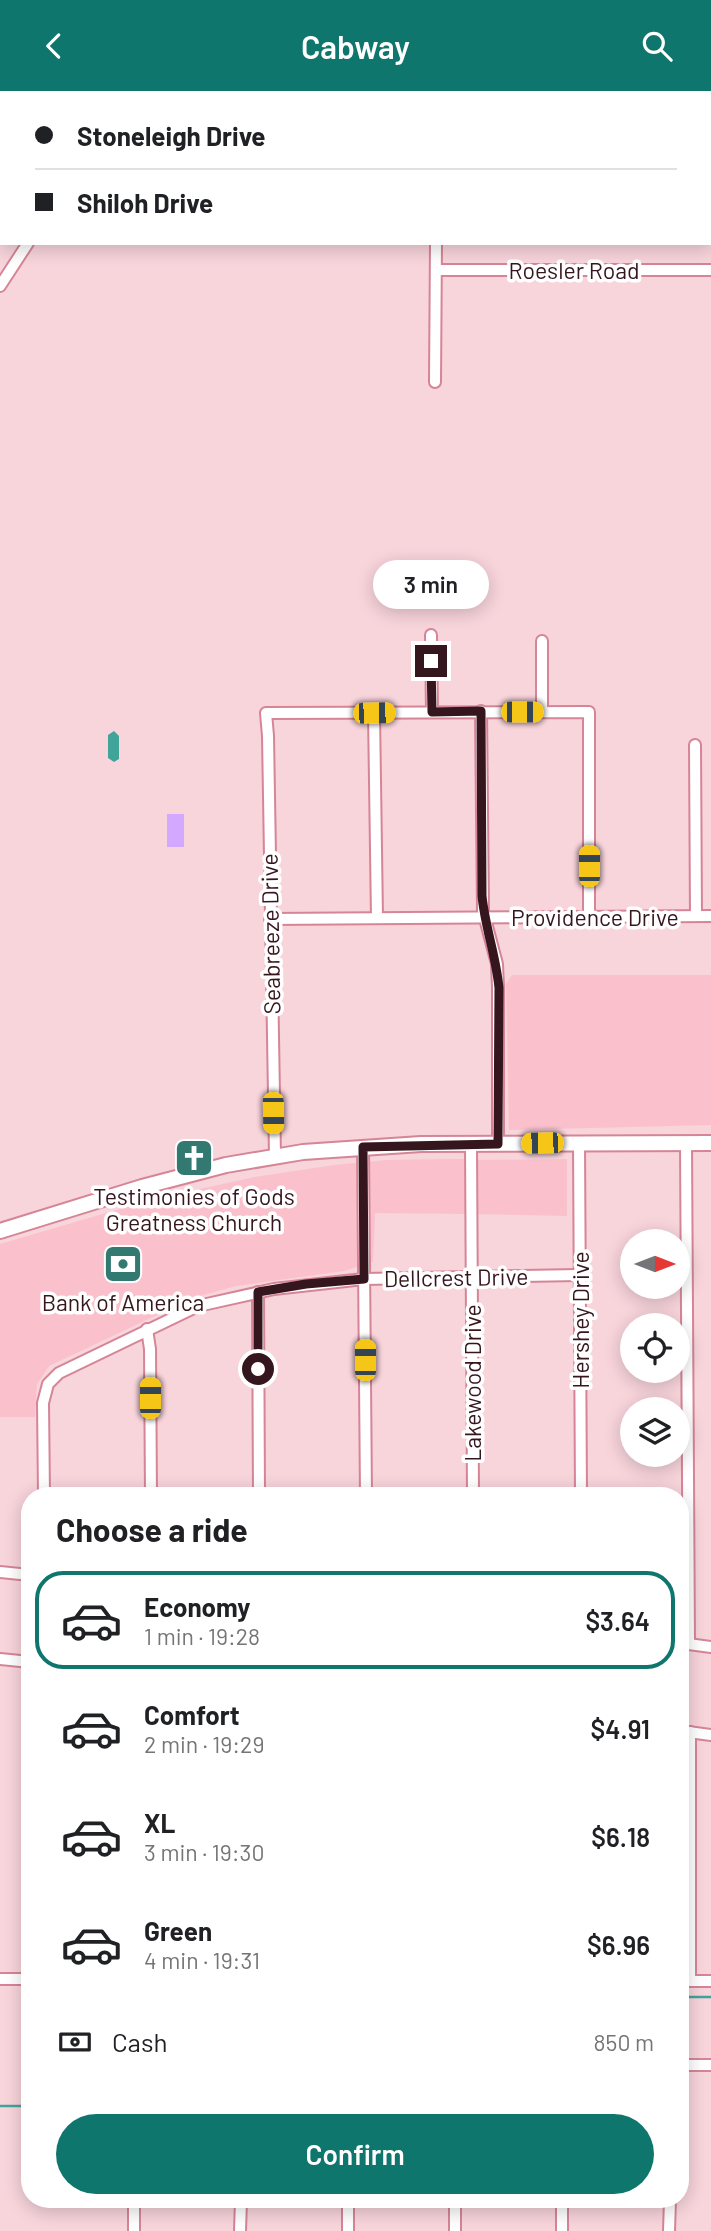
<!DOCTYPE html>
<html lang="en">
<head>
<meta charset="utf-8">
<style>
	:root { --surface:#fff; --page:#f6f6f6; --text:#202124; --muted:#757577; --line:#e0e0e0; --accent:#0f766e }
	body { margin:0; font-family:Barlow,sans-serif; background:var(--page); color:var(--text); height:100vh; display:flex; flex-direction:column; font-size:26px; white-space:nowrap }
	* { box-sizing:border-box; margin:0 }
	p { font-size:23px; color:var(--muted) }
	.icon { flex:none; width:38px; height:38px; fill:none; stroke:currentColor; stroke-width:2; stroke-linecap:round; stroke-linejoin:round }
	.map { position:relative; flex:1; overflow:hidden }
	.panel { position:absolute; left:21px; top:1396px; width:668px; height:721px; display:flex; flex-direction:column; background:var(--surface); border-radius:28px; box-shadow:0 4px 18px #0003 }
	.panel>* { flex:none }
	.hud { position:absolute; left:0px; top:0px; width:712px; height:154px; box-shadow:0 4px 18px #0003; display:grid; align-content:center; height:154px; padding:0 35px; background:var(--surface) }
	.needle { width:46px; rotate:90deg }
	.buttons { position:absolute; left:620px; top:1138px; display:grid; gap:14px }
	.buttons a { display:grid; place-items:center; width:70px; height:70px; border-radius:50%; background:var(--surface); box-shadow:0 4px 18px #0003; font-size:35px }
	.end { position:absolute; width:32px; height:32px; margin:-16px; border:9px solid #35161e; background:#fff; box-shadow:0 0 0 4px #fff }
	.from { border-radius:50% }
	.bubble { position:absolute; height:49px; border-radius:24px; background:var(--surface); box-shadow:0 4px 18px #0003; font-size:23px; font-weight:600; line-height:49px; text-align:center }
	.car { position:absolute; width:21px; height:42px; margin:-21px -10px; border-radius:9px; box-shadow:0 0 5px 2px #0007; background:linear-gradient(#f5c518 24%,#345 0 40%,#f5c518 0 76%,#345 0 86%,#f5c518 0) }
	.hud b { display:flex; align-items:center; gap:24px; height:66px; font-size:26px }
	.hud b+b { border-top:2px solid var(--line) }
	.hud i { width:18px; height:18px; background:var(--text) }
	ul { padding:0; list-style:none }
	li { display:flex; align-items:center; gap:21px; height:98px; margin:0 14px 10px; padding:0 21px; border:4px solid transparent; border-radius:28px }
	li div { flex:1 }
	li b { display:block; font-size:26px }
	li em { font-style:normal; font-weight:600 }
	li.on { border-color:var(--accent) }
	li>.icon { width:63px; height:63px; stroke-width:1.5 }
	h2 { padding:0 35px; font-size:32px; line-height:84px }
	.pay { display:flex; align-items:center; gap:18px; height:77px; padding:0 35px; font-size:26px }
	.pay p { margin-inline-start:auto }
	.action { display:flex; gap:14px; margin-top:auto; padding:14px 35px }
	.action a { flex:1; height:80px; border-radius:42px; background:var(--accent); color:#fff; font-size:28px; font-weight:600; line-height:80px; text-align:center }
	header { display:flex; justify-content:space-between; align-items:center; height:91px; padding:0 35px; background:var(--accent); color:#fff; font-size:32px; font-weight:600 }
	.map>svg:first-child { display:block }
	.built { fill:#fac1cc }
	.green { fill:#d3a9ff }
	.water { fill:#41a49a }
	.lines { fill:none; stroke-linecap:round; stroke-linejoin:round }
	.stream { stroke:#41a49a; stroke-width:2.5 }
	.minor-casing { stroke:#d68597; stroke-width:14 }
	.major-casing { stroke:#d68597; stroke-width:18 }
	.minor { stroke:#fff; stroke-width:10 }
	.major { stroke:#fff; stroke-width:14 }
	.route { stroke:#35161e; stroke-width:9 }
	.labels { text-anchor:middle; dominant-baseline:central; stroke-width:7; stroke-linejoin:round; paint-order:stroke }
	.street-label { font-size:23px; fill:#35161e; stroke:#fff }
	.poi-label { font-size:23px; fill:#35161e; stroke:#fff }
</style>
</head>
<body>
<header><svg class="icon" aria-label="back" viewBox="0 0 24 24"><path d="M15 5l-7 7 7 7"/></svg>Cabway<svg class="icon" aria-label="search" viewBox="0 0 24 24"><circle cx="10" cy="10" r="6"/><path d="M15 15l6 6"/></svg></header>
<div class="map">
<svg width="711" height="2140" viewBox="0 0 711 2140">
	<rect width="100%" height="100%" fill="#f8d4db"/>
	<g class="built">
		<path d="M512,884H711V1034L509,1039L506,893Z"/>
		<path d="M451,1068H469L468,1123L375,1122L373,1171L344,1180L236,1195L193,1207L49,1275L37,1293L35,1326H0V1153L154,1108L255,1086L334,1074L387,1069Z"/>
		<path d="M567,1068V1125L475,1123V1069Z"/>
	</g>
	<rect class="green" x="167" y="723" width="17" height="33"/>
	<path class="water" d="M114,640L119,645V668L114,671L108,667V644Z"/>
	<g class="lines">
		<g class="stream">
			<path d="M681,1906H711"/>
			<path d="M0,2015H30"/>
		</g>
		<g class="minor-casing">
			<g id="minor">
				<path d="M90,0L91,2"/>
				<path d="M162,2L166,0"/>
				<path d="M437,2V0"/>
				<path d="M436,179H711"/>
				<path d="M0,195L28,152"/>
				<path d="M435,291L436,152"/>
				<path d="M431,544L432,621"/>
				<path d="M542,550V621"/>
				<path d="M481,620L483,820L497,873L498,896V1053"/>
				<path d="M374,622L377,827"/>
				<path d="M695,654L696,825"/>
				<path d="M270,828L711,825"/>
				<path d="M579,1052L581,1405"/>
				<path d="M686,1052L689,1553"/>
				<path d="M471,1053L473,1405"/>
				<path d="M363,1056L366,1405"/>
				<path d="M275,1065L268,645L266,622L589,621V826"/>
				<path d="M258,1201L259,1405"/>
				<path d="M147,1238L150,1258L151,1405"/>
				<path d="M44,1405L43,1312L48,1293L59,1282L198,1215L274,1198L364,1188L579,1184"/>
				<path d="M0,1481L30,1484"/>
				<path d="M681,1552L711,1556"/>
				<path d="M0,1568L30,1571"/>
				<path d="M681,1640L711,1644"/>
				<path d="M690,1641V1890"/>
				<path d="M0,1888H30"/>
				<path d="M681,1890H711"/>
				<path d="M681,1974H711"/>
				<path d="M134,2109V2140"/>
				<path d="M240,2140L241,2109"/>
				<path d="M348,2140V2109"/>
				<path d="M455,2140V2109"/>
				<path d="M562,2140V2109"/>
				<path d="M669,2140L670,2109"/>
			</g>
		</g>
		<g class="major-casing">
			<g id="major">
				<path d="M23,2V0"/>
				<path d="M0,79L2,73"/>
				<path d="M0,1140L142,1096L226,1074L303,1061L421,1053L711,1052"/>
			</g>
		</g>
		<use href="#minor" class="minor"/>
		<use href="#major" class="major"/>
	</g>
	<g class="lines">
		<path class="route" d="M258,1278V1201L306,1193L364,1188L363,1056L498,1053L499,897C496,865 485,836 482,805L481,620L432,621L431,570"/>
	</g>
	<defs>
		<g id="church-square" transform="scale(2.0125)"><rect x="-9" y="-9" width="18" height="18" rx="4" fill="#327972" stroke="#fff"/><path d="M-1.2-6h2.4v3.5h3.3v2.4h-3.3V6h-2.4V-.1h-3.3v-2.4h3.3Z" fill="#fff"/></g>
		<g id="bank-square" transform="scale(2.0125)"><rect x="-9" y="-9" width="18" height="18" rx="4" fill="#327972" stroke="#fff"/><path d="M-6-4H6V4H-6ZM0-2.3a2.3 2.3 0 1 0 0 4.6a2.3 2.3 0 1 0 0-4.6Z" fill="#fff"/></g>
	</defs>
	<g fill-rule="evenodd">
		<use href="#church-square" x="194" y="1067"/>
		<use href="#bank-square" x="123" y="1173"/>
	</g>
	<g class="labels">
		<g class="street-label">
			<text x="574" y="179">Roesler Road</text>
			<text x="595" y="826">Providence Drive</text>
			<text transform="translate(270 843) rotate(-91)">Seabreeze Drive</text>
			<text transform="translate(456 1186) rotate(-1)">Dellcrest Drive</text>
			<text transform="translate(580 1229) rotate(-90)">Hershey Drive</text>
			<text transform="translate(472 1292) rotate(-90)">Lakewood Drive</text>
		</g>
		<g class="poi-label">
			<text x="194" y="1105">Testimonies of Gods<tspan x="194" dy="26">Greatness Church</tspan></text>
			<text x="123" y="1211">Bank of America</text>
		</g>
	</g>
</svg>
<div class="buttons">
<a><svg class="needle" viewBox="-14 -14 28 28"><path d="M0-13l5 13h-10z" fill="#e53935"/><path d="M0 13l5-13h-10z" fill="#757577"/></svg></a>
<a><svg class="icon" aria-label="locate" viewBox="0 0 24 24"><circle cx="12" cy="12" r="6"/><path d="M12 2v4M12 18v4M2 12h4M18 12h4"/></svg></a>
<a><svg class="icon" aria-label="layers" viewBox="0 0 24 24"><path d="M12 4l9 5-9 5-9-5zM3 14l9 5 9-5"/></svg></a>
</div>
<i class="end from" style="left:258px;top:1278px"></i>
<i class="end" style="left:431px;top:570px"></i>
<div class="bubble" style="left:373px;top:469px;width:116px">3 min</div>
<i class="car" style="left:522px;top:621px;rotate:90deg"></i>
<i class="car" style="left:374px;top:622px;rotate:89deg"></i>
<i class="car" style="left:589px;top:775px;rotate:0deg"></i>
<i class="car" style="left:273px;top:1022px;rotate:179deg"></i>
<i class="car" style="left:542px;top:1052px;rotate:269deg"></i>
<i class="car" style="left:365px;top:1269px;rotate:0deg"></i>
<i class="car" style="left:150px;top:1307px;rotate:0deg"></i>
<div class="hud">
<b><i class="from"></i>Stoneleigh Drive</b>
<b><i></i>Shiloh Drive</b>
</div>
<section class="panel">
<h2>Choose a ride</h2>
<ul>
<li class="on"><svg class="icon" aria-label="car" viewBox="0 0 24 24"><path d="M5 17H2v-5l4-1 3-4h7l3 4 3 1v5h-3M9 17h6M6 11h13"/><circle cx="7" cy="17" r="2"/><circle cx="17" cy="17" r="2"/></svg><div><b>Economy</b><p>1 min · 19:28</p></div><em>$3.64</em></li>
<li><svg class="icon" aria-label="car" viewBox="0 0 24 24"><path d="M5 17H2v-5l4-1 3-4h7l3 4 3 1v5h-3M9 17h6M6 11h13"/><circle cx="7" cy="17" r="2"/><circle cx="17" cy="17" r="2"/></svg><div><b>Comfort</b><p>2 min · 19:29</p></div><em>$4.91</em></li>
<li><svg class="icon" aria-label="car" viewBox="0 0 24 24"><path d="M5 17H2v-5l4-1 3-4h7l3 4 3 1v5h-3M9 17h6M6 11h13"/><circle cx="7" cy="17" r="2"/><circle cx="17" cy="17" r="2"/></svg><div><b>XL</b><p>3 min · 19:30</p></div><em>$6.18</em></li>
<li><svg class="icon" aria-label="car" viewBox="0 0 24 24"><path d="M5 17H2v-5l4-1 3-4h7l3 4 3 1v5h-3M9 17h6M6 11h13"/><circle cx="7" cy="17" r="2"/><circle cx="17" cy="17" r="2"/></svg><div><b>Green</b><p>4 min · 19:31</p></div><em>$6.96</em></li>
</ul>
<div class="pay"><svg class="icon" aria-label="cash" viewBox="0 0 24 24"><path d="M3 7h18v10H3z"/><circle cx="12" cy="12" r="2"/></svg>Cash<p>850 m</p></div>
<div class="action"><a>Confirm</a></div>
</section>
</div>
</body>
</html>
